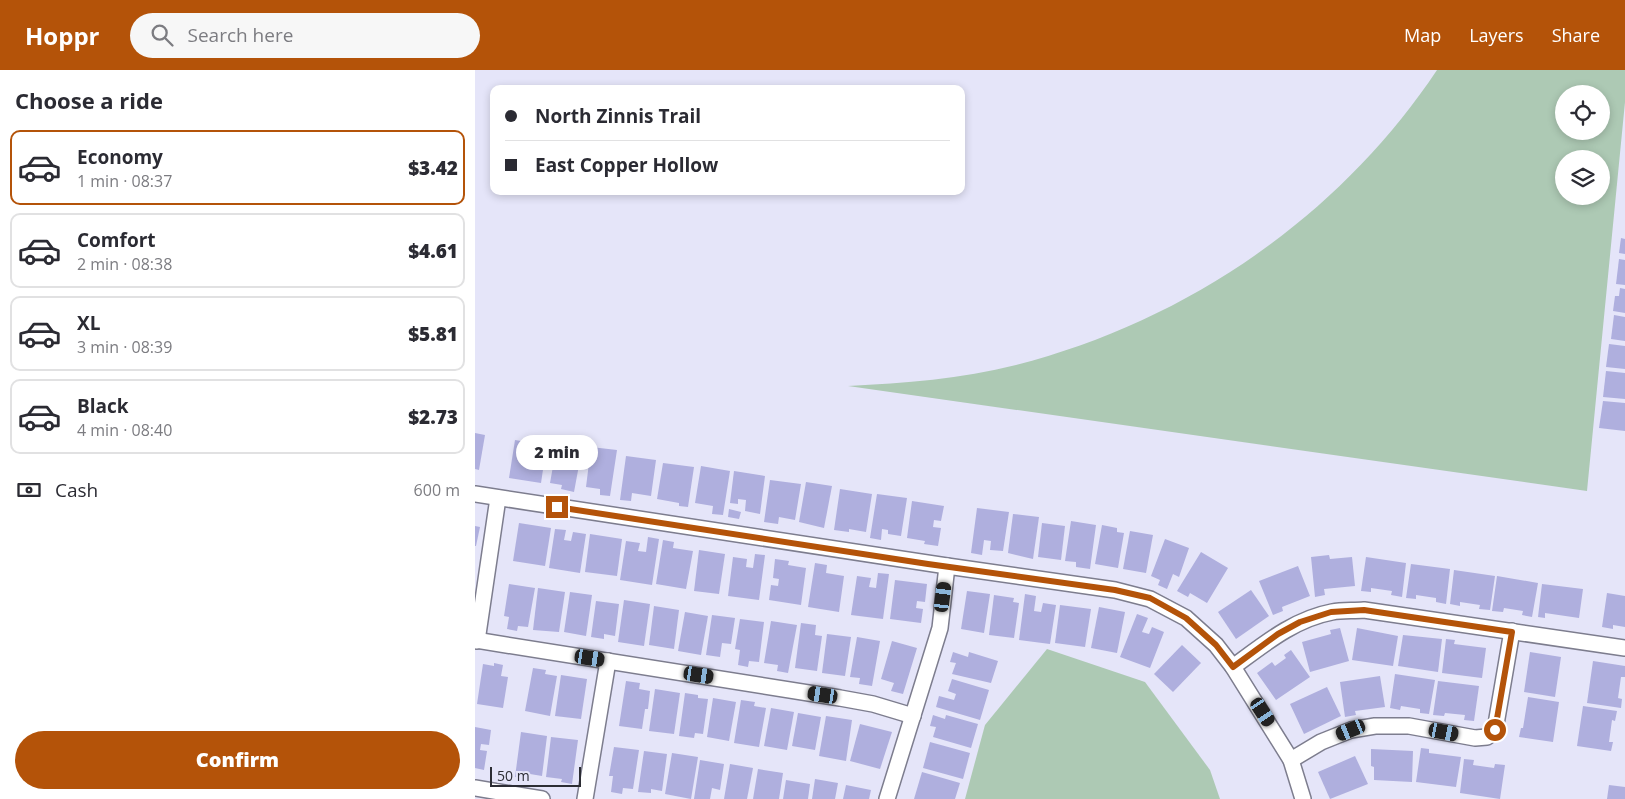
<!DOCTYPE html>
<html lang="en">
<head>
<meta charset="utf-8">
<style>
	:root { --surface:#fff; --page:#f7f7f7; --text:#2b2b33; --muted:#7c7c81; --line:#e1e1e2; --accent:#b45309 }
	body { margin:0; font-family:"Open Sans",sans-serif; background:var(--page); color:var(--text); height:100vh; display:flex; flex-direction:column; font-size:19px; white-space:nowrap }
	* { box-sizing:border-box; margin:0 }
	p { font-size:16px; color:var(--muted) }
	.icon { flex:none; width:28px; height:28px; fill:none; stroke:currentColor; stroke-width:2; stroke-linecap:round; stroke-linejoin:round }
	.map { position:relative; flex:1; overflow:hidden }
	.drawer { display:flex; flex-direction:column; background:var(--surface); width:475px }
	.drawer>* { flex:none }
	.top-card { position:absolute; left:15px; top:15px; width:475px; height:110px; border-radius:10px; box-shadow:0 2px 8px #0003; display:grid; align-content:center; height:110px; padding:0 15px; background:var(--surface) }
	.controls { position:absolute; left:1080px; top:15px; display:grid; gap:10px }
	.controls a { display:grid; place-items:center; width:55px; height:55px; border-radius:50%; background:var(--surface); box-shadow:0 2px 8px #0003; font-size:25px }
	.scale { position:absolute; left:15px; bottom:12px; width:91px; box-sizing:border-box; padding-left:5px; border:2px solid #2c2d34; border-top:0; font-size:14px; line-height:18px; white-space:nowrap; color:#2c2d34; -webkit-text-stroke:4px #e5e5f9; paint-order:stroke }
	.end { position:absolute; width:22px; height:22px; margin:-11px; border:6px solid #b45309; background:#fff; box-shadow:0 0 0 2px #fff }
	.from { border-radius:50% }
	.bubble { position:absolute; height:35px; border-radius:18px; background:var(--surface); box-shadow:0 2px 8px #0003; font-size:16px; font-weight:800; line-height:35px; text-align:center }
	.car { position:absolute; width:15px; height:30px; margin:-15px -8px; border-radius:6px; box-shadow:0 0 4px 1px #0007; background:linear-gradient(#222 24%,#8ab4d8 0 40%,#222 0 76%,#8ab4d8 0 86%,#222 0) }
	.top-card b { display:flex; align-items:center; gap:18px; height:48px; font-size:19px }
	.top-card b+b { border-top:1px solid var(--line) }
	.top-card i { width:12px; height:12px; background:var(--text) }
	ul { padding:0; list-style:none }
	li { display:flex; align-items:center; gap:15px; height:75px; margin:0 10px 8px; padding:0 5px; border:2px solid var(--line); border-radius:10px }
	li div { flex:1 }
	li b { display:block; font-size:19px }
	li em { font-style:normal; font-weight:800 }
	li.on { border-color:var(--accent) }
	li>.icon { width:45px; height:45px; stroke-width:1.5 }
	h2 { padding:0 15px; font-size:22px; line-height:60px }
	.pay { display:flex; align-items:center; gap:12px; height:55px; padding:0 15px; font-size:19px }
	.pay p { margin-inline-start:auto }
	.action { display:flex; gap:10px; margin-top:auto; padding:10px 15px }
	.action a { flex:1; height:58px; border-radius:30px; background:var(--accent); color:#fff; font-size:20px; font-weight:800; line-height:58px; text-align:center }
	header { display:flex; align-items:center; gap:30px; box-sizing:border-box; height:70px; padding:0 25px; background:var(--accent); color:#fff }
	header strong { font-size:24px }
	nav { display:flex; gap:28px; margin-inline-start:auto; font-size:18px }
	.search { width:350px; height:45px; background:var(--page); display:flex; align-items:center; gap:12px; box-sizing:border-box; padding:0 18px; border-radius:28px; color:var(--muted); font-size:19px }
	main { display:flex; flex:1; min-height:0 }
	.map>svg:first-child { display:block }
	.green { fill:#adc9b4; fill-rule:evenodd }
	.building { fill:#afafde }
	.lines { fill:none; stroke-linecap:round; stroke-linejoin:round }
	.minor-casing { stroke:#7d7d8e; stroke-width:18 }
	.minor { stroke:#fff; stroke-width:15 }
	.route { stroke:#b45309; stroke-width:6 }
</style>
</head>
<body>
<header>
<strong>Hoppr</strong>
<div class="search"><svg class="icon" aria-label="search" viewBox="0 0 24 24"><circle cx="10" cy="10" r="6"/><path d="M15 15l6 6"/></svg>Search here</div>
<nav><a>Map</a><a>Layers</a><a>Share</a></nav>
</header>
<main>
<section class="drawer">
<h2>Choose a ride</h2>
<ul>
<li class="on"><svg class="icon" aria-label="car" viewBox="0 0 24 24"><path d="M5 17H2v-5l4-1 3-4h7l3 4 3 1v5h-3M9 17h6M6 11h13"/><circle cx="7" cy="17" r="2"/><circle cx="17" cy="17" r="2"/></svg><div><b>Economy</b><p>1 min · 08:37</p></div><em>$3.42</em></li>
<li><svg class="icon" aria-label="car" viewBox="0 0 24 24"><path d="M5 17H2v-5l4-1 3-4h7l3 4 3 1v5h-3M9 17h6M6 11h13"/><circle cx="7" cy="17" r="2"/><circle cx="17" cy="17" r="2"/></svg><div><b>Comfort</b><p>2 min · 08:38</p></div><em>$4.61</em></li>
<li><svg class="icon" aria-label="car" viewBox="0 0 24 24"><path d="M5 17H2v-5l4-1 3-4h7l3 4 3 1v5h-3M9 17h6M6 11h13"/><circle cx="7" cy="17" r="2"/><circle cx="17" cy="17" r="2"/></svg><div><b>XL</b><p>3 min · 08:39</p></div><em>$5.81</em></li>
<li><svg class="icon" aria-label="car" viewBox="0 0 24 24"><path d="M5 17H2v-5l4-1 3-4h7l3 4 3 1v5h-3M9 17h6M6 11h13"/><circle cx="7" cy="17" r="2"/><circle cx="17" cy="17" r="2"/></svg><div><b>Black</b><p>4 min · 08:40</p></div><em>$2.73</em></li>
</ul>
<div class="pay"><svg class="icon" aria-label="cash" viewBox="0 0 24 24"><path d="M3 7h18v10H3z"/><circle cx="12" cy="12" r="2"/></svg>Cash<p>600 m</p></div>
<div class="action"><a>Confirm</a></div>
</section>
<div class="map">
<svg width="1150" height="729" viewBox="0 0 1150 729">
	<rect width="100%" height="100%" fill="#e5e5f9"/>
	<g class="green">
		<path d="M962,0H1150V32L1112,421L373,316C430,313 486,309 541,295C712,251 864,147 962,0ZM1089,24H1126V61H1089ZM1089,89H1126V126H1089Z"/>
		<path d="M572,579L670,612L735,700L745,729H490L510,655Z"/>
	</g>
	<g class="building">
		<path d="M1146,168L1150,169V184L1144,183Z"/>
		<path d="M1144,189L1150,190V215L1141,214Z"/>
		<path d="M1145,218L1150,219V243L1138,241L1140,226H1144Z"/>
		<path d="M1139,245L1150,247V271L1136,269Z"/>
		<path d="M1134,274L1150,276V299L1131,297Z"/>
		<path d="M1131,301L1150,303V329L1128,327Z"/>
		<path d="M1128,331L1150,333V361L1124,358Z"/>
		<path d="M0,363L10,365L4,400L0,399Z"/>
		<path d="M40,370L64,374L62,385L70,386L66,413L34,408Z"/>
		<path d="M82,374L107,379L99,422L86,419L87,415L75,413Z"/>
		<path d="M116,377L142,380L135,426L125,425V419L111,417Z"/>
		<path d="M151,386L181,390L176,426L157,423L156,431L145,430Z"/>
		<path d="M188,393L219,397L213,437L204,436V433L182,429Z"/>
		<path d="M226,396L255,401L248,445L237,444L238,436L220,433Z"/>
		<path d="M259,401L290,406L285,444L270,441L271,430L263,429V434L255,433Z"/>
		<path d="M295,410L326,414L320,450L304,447L303,454L289,452Z"/>
		<path d="M331,412L357,416L349,458L324,452Z"/>
		<path d="M365,419L397,424L391,462L374,459V462L359,460Z"/>
		<path d="M402,424L432,428L426,466L413,464V460L407,459L406,470L395,468Z"/>
		<path d="M437,431L469,436L466,451L459,450L458,457L466,458L463,476L449,474L450,471L432,468Z"/>
		<path d="M502,438L534,442L528,481L515,480L516,471L509,470L507,485L496,483Z"/>
		<path d="M254,439L266,442L264,449L253,447Z"/>
		<path d="M538,444L564,447L558,489L533,483Z"/>
		<path d="M596,451L621,455L615,499L601,497V492L590,491Z"/>
		<path d="M44,453L76,458L70,496L38,491Z"/>
		<path d="M567,453L590,456L586,490L563,487Z"/>
		<path d="M627,455L642,458V462L649,463L643,498L620,494Z"/>
		<path d="M0,456L5,457L1,476H0Z"/>
		<path d="M80,459L91,460L89,470L96,471L98,462L111,464L105,503L74,498Z"/>
		<path d="M655,461L678,465L671,503L648,499Z"/>
		<path d="M115,464L147,469L142,506L110,502Z"/>
		<path d="M173,467L184,469L177,515L145,510L151,471L165,473L163,481L171,482Z"/>
		<path d="M690,469L714,478L704,507L698,504L692,519L683,515L685,510L676,506Z"/>
		<path d="M188,470L199,472L198,478L218,481L211,519L181,514Z"/>
		<path d="M224,480L250,484L244,524L219,521Z"/>
		<path d="M726,482L753,498L732,533L715,523L713,527L702,521Z"/>
		<path d="M280,484L290,485L284,530L253,526L258,487L272,489L271,497L278,498Z"/>
		<path d="M854,485L855,489L877,487L880,516L849,519L850,525L840,527L836,487Z"/>
		<path d="M891,487L931,493L927,527L916,525L917,521L896,518V522L886,521Z"/>
		<path d="M300,489L314,491L313,495L331,498L326,535L294,530L296,515L303,516L304,509L298,508Z"/>
		<path d="M340,493L352,495L351,503L369,506L364,542L333,537Z"/>
		<path d="M936,494L975,499L971,534L961,532V528L941,525V529L931,528Z"/>
		<path d="M823,496L835,526L807,537L808,541L798,545L784,511Z"/>
		<path d="M979,500L1020,506L1015,540L1004,539L1005,535L985,532V536L975,534Z"/>
		<path d="M403,503L414,504L408,549L376,545L382,506L396,508L394,517L401,518Z"/>
		<path d="M1022,506L1063,513L1057,547L1047,545L1048,541L1029,538L1028,542L1017,541Z"/>
		<path d="M420,510L452,514L450,532L442,531L441,538L448,539L446,553L415,549Z"/>
		<path d="M34,514L60,518L53,557L43,556L42,561L32,559L34,547L29,546Z"/>
		<path d="M1067,514L1108,519L1104,548L1070,543V548L1063,547Z"/>
		<path d="M63,518L90,522L84,562L58,560Z"/>
		<path d="M776,520L794,546L761,569L743,542Z"/>
		<path d="M492,521L515,524L509,563L486,559Z"/>
		<path d="M95,522L117,525L111,566L89,562Z"/>
		<path d="M1132,523L1150,526V557L1138,555V559L1127,557Z"/>
		<path d="M550,524L561,526L559,541L566,542L568,533L581,535L575,574L544,570Z"/>
		<path d="M519,525L539,528L538,532L544,533L539,568L514,565Z"/>
		<path d="M149,530L175,534L169,576L143,572Z"/>
		<path d="M121,531L144,534L140,566L129,564V569L116,567Z"/>
		<path d="M585,535L616,539L610,577L580,573Z"/>
		<path d="M179,536L204,540L199,579L174,575Z"/>
		<path d="M624,537L650,542L642,583L616,578Z"/>
		<path d="M210,542L233,546L226,585L203,581Z"/>
		<path d="M662,544L673,548L667,562L674,564L677,557L689,562L675,598L645,587Z"/>
		<path d="M237,545L260,548L256,574L247,573L245,587L231,585Z"/>
		<path d="M265,549L289,552L284,592L274,591L273,597L263,595L265,580L260,579Z"/>
		<path d="M296,551L322,555L313,603L302,601L303,595L289,593Z"/>
		<path d="M326,553L341,555L340,565L347,566L342,601L320,598Z"/>
		<path d="M865,558L874,591L835,602L827,572L856,564L855,560Z"/>
		<path d="M882,558L923,566L918,596L877,590Z"/>
		<path d="M352,564L376,567L370,606L347,603Z"/>
		<path d="M928,565L967,569L963,602L923,596Z"/>
		<path d="M382,567L405,571L397,616L384,614L385,608L375,607Z"/>
		<path d="M971,569L980,570L979,574L1011,578L1007,608L967,603Z"/>
		<path d="M417,571L442,578L428,624L416,621L419,613L406,609Z"/>
		<path d="M707,575L726,593L698,622L679,604Z"/>
		<path d="M816,580L835,607L801,630L782,603L797,592L800,596L811,588L809,585Z"/>
		<path d="M478,582L493,587L494,582L523,591L516,613L477,604L481,593L475,592Z"/>
		<path d="M1055,582L1086,587L1080,627L1049,622Z"/>
		<path d="M1118,591L1150,596V607H1146L1143,628L1147,629L1146,638L1112,633Z"/>
		<path d="M19,593L28,595L26,606L33,607L28,638L2,634L8,594L19,596Z"/>
		<path d="M58,598L71,600L70,604L82,606L75,646L50,641Z"/>
		<path d="M920,604L960,610L954,644L945,643V639L926,636L925,640L915,638Z"/>
		<path d="M86,605L112,609L106,649L80,646Z"/>
		<path d="M905,606L910,637L880,641L881,645L870,647L865,612Z"/>
		<path d="M477,609L514,620L505,650L461,637L464,626L479,630L481,624L473,621Z"/>
		<path d="M151,611L165,613L164,619L175,621L173,639H170L167,659L144,656Z"/>
		<path d="M963,611L1004,616L999,651L989,650L990,645L970,643L969,646L958,645Z"/>
		<path d="M852,617L866,646L829,664L815,634Z"/>
		<path d="M180,619L205,623L199,664L174,661Z"/>
		<path d="M210,623L223,625V628L233,629L228,664L220,663L219,668L204,666Z"/>
		<path d="M1053,627L1084,632L1078,672L1044,667L1046,658H1048Z"/>
		<path d="M238,628L261,632L254,671L232,667Z"/>
		<path d="M266,630L280,632L279,636L291,638L284,677L259,673Z"/>
		<path d="M1108,636L1142,641L1140,651L1137,650L1134,672H1138L1136,681L1102,676Z"/>
		<path d="M296,638L319,642L312,680L289,676Z"/>
		<path d="M323,643L346,647L340,680L317,676Z"/>
		<path d="M458,645L470,649L471,645L503,654L496,678L458,667L461,657L455,656Z"/>
		<path d="M351,646L377,650L371,691L344,686Z"/>
		<path d="M385,654L417,662L405,699L375,691Z"/>
		<path d="M0,657L16,660L14,675L6,674L5,680L12,681L9,700L0,698Z"/>
		<path d="M46,662L72,666L67,706L55,704L54,708L40,707Z"/>
		<path d="M76,667L103,670L97,714L86,712L87,709L71,707Z"/>
		<path d="M455,672L495,683L488,709L448,698Z"/>
		<path d="M139,677L164,680L158,719L148,718L147,724L136,722L138,706H134Z"/>
		<path d="M946,678L954,679V683L986,687L981,717L941,712Z"/>
		<path d="M896,679L938,681L937,712L899,710V697L896,696Z"/>
		<path d="M169,681L192,684L187,721L176,719V723L163,722Z"/>
		<path d="M197,683L223,687L216,729L190,724Z"/>
		<path d="M880,686L893,714L855,729L843,702Z"/>
		<path d="M989,689L999,690L998,695L1019,698L1020,694L1030,695L1025,729L985,723Z"/>
		<path d="M225,690L249,694L245,720L237,718L235,729H219Z"/>
		<path d="M255,694L278,698L272,729H249Z"/>
		<path d="M283,699L308,703L304,729H278Z"/>
		<path d="M447,702L485,713L480,729H439Z"/>
		<path d="M340,709L363,713L360,729H337Z"/>
		<path d="M311,710L335,714L333,729H308Z"/>
		<path d="M371,715L396,720L394,729H368Z"/>
		<path d="M1134,715L1150,717V729H1132Z"/>
	</g>
	<g class="lines">
		<g class="minor-casing">
			<g id="minor">
				<path d="M0,424L472,496L640,520L675,529L711,548L741,575L758,597L816,690L828,729"/>
				<path d="M0,570L365,628L398,634L438,646"/>
				<path d="M2,571L23,428"/>
				<path d="M758,597C788,575 819,549 857,542C867,540 878,541 889,540L1150,578"/>
				<path d="M816,690L846,672L876,660L900,656H934L1000,668L1012,667L1020,660L1037,561"/>
				<path d="M0,718L67,729"/>
				<path d="M110,729L133,591"/>
				<path d="M412,729L465,558L472,496"/>
			</g>
		</g>
		<use href="#minor" class="minor"/>
	</g>
	<g class="lines">
		<path class="route" d="M82,437L453,494L640,520L675,528L711,548L741,575L758,597L803,564L825,552L856,542L889,540L1037,562L1020,660"/>
	</g>
</svg>
<div class="controls">
<a><svg class="icon" aria-label="locate" viewBox="0 0 24 24"><circle cx="12" cy="12" r="6"/><path d="M12 2v4M12 18v4M2 12h4M18 12h4"/></svg></a>
<a><svg class="icon" aria-label="layers" viewBox="0 0 24 24"><path d="M12 4l9 5-9 5-9-5zM3 14l9 5 9-5"/></svg></a>
</div>
<div class="scale">50 m</div>
<i class="end from" style="left:1020px;top:660px"></i>
<i class="end" style="left:82px;top:437px"></i>
<div class="bubble" style="left:41px;top:365px;width:82px">2 min</div>
<i class="car" style="left:468px;top:527px;rotate:7deg"></i>
<i class="car" style="left:115px;top:588px;rotate:99deg"></i>
<i class="car" style="left:224px;top:605px;rotate:99deg"></i>
<i class="car" style="left:348px;top:625px;rotate:279deg"></i>
<i class="car" style="left:788px;top:642px;rotate:147deg"></i>
<i class="car" style="left:876px;top:660px;rotate:248deg"></i>
<i class="car" style="left:969px;top:662px;rotate:101deg"></i>
<div class="top-card">
<b><i class="from"></i>North Zinnis Trail</b>
<b><i></i>East Copper Hollow</b>
</div>
</div>
</main>
</body>
</html>
